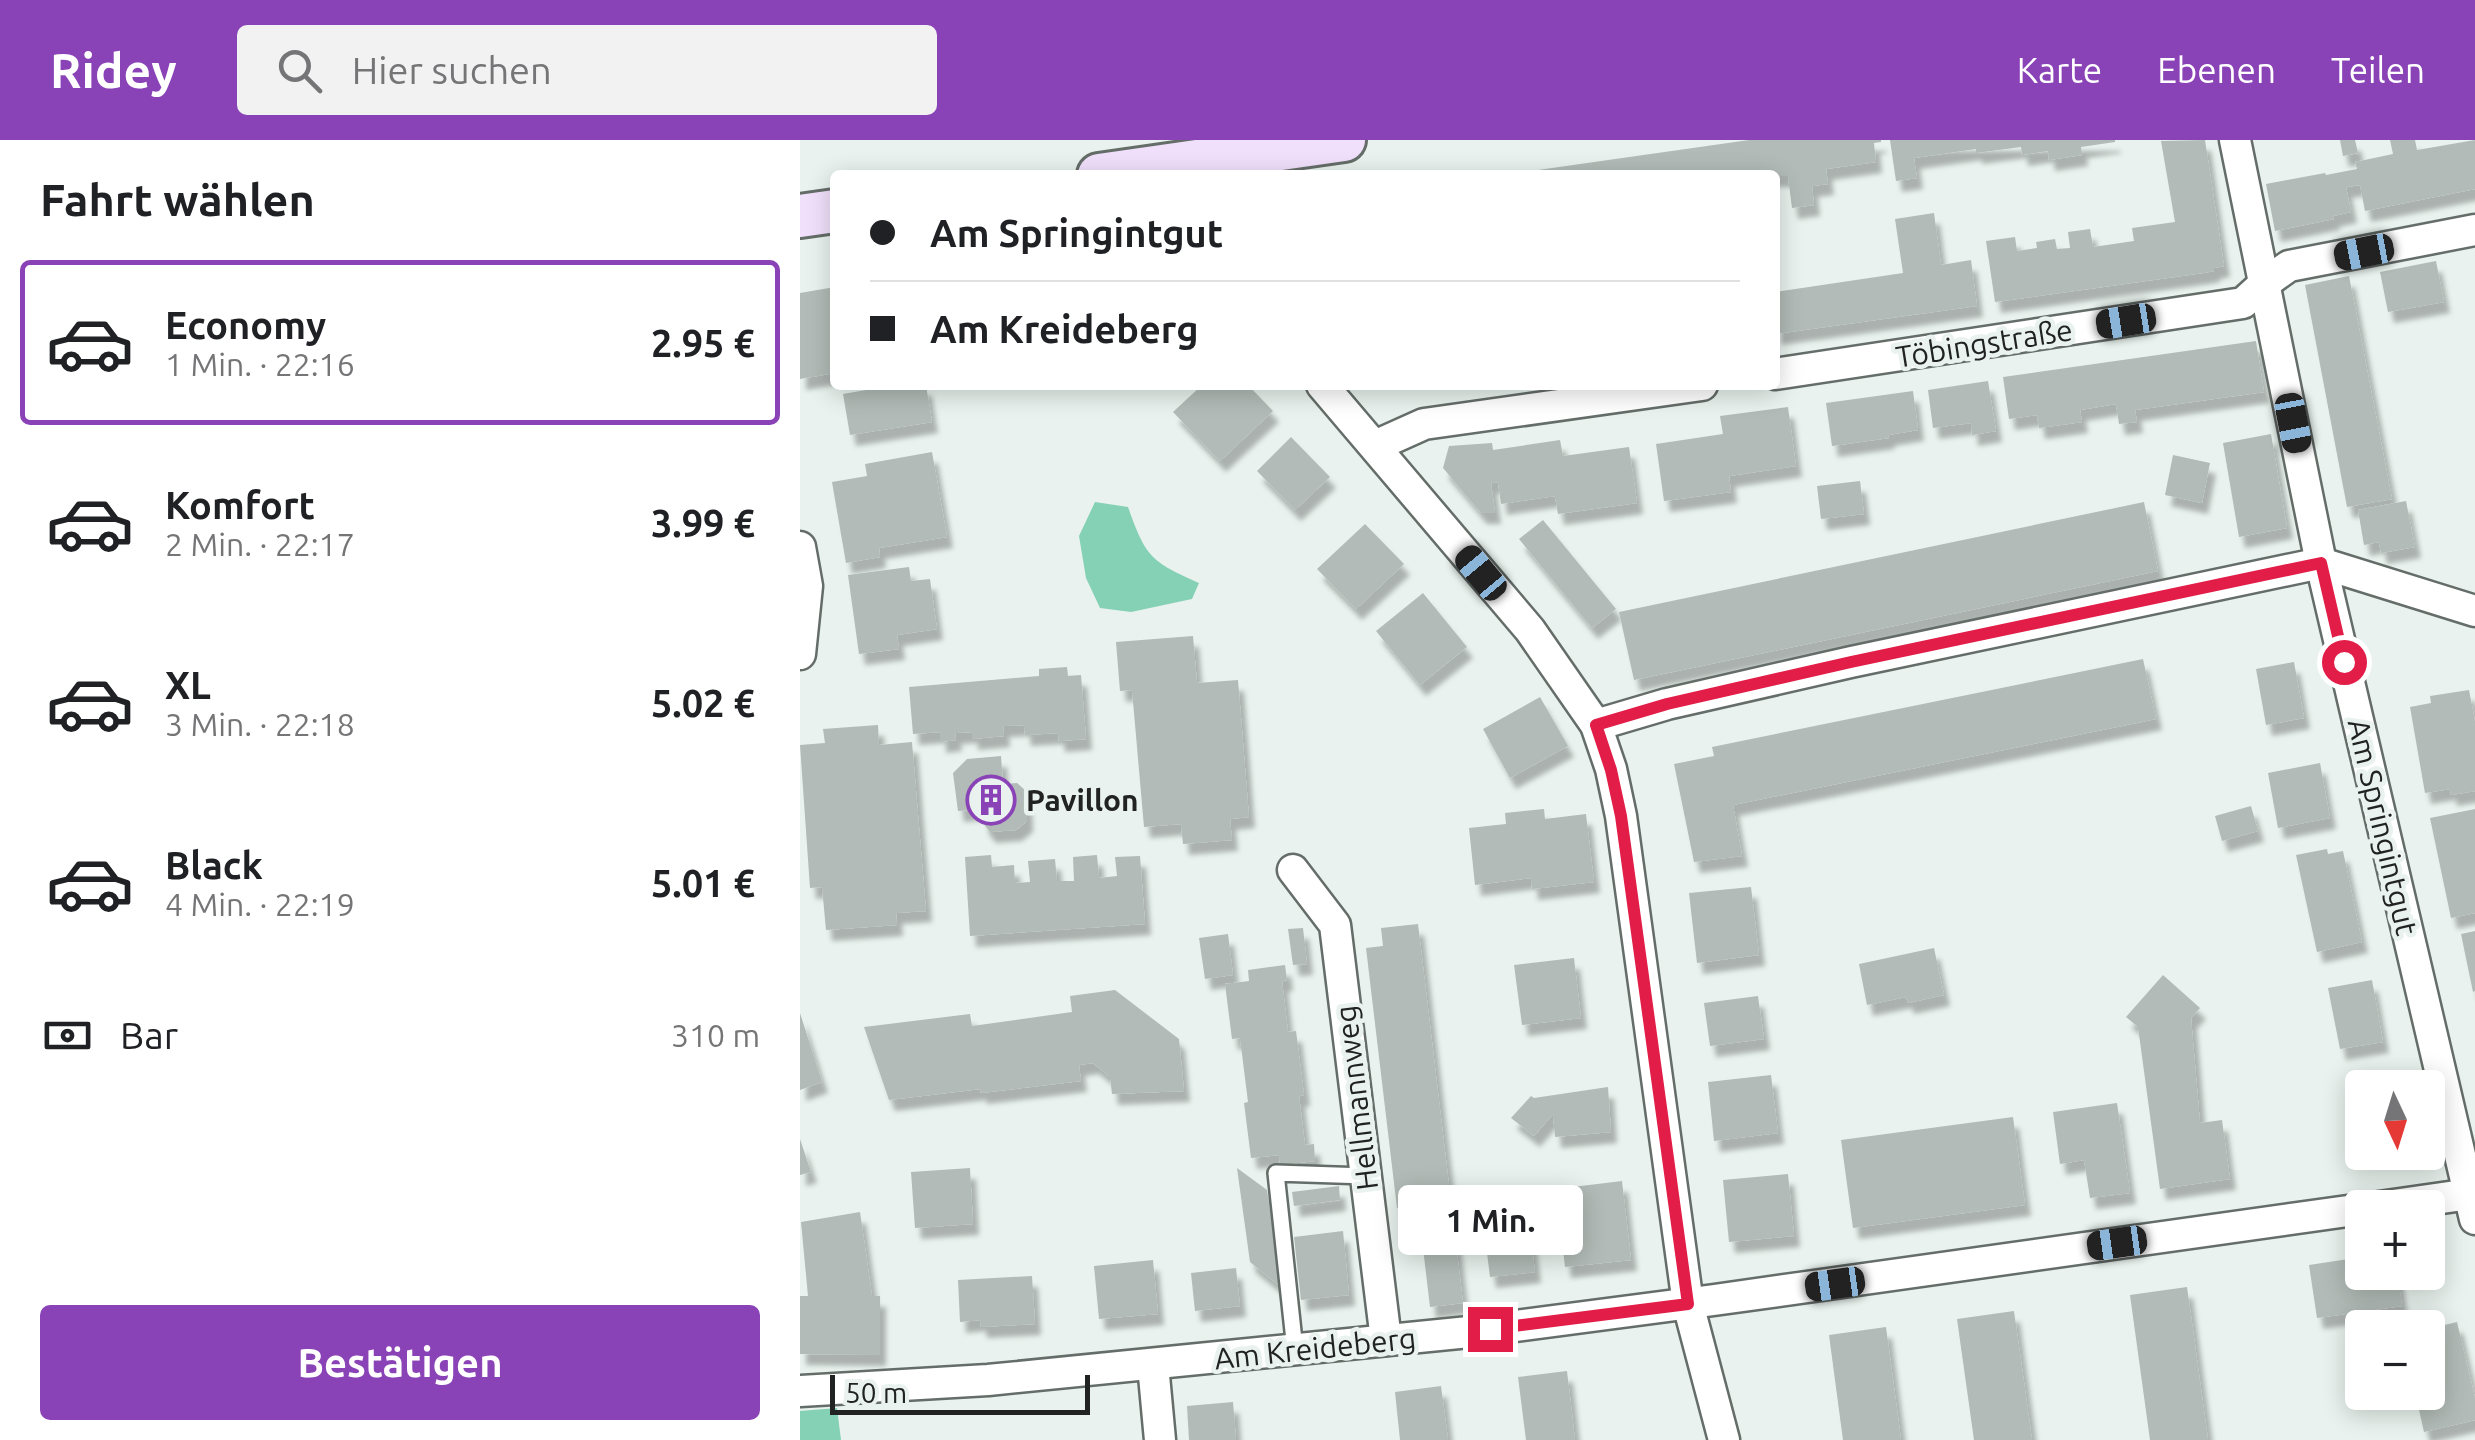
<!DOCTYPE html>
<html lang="de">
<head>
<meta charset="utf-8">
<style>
	:root { --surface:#fff; --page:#f2f2f2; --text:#202124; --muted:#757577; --line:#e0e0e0; --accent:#8a43b6 }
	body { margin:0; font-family:Ubuntu,sans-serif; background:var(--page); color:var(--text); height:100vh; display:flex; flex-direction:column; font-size:38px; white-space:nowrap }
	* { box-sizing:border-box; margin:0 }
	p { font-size:32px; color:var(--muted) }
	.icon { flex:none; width:55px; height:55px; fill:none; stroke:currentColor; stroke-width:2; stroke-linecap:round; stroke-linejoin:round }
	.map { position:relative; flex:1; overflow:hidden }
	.sheet { display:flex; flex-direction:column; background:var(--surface); width:800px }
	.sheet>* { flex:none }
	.guide { position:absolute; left:30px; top:30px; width:950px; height:220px; border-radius:10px; box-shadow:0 5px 25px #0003; display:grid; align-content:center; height:220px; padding:0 40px; background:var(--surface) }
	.needle { width:65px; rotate:176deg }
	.tools { position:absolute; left:1545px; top:930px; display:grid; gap:20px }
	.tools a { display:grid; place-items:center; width:100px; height:100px; border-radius:10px; background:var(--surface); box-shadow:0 5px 25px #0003; font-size:50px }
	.scale { position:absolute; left:30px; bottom:25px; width:260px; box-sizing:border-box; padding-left:10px; border:5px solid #202322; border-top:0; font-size:28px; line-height:35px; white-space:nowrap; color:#202322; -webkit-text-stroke:8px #e9f2ee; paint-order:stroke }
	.end { position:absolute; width:45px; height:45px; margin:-22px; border:12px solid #e11d48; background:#fff; box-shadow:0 0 0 5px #fff }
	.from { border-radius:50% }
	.bubble { position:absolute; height:70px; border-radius:10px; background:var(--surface); box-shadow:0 5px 25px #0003; font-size:32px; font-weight:600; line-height:70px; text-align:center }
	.car { position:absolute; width:30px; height:60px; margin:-30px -15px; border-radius:12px; box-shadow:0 0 8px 2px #0007; background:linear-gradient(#222 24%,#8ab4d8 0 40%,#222 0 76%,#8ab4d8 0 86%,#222 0) }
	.guide b { display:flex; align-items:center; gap:35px; height:95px; font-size:38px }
	.guide b+b { border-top:2px solid var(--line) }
	.guide i { width:25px; height:25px; background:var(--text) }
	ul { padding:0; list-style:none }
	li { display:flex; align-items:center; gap:30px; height:165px; margin:0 20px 15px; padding:0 20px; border:5px solid transparent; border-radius:10px }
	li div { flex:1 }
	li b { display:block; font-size:38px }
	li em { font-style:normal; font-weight:600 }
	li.active { border-color:var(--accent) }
	li>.icon { width:90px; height:90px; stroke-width:1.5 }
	h2 { padding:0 40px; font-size:45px; line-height:120px }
	.pay { display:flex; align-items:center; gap:25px; height:110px; padding:0 40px; font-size:38px }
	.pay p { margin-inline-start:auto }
	.cta { display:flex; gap:20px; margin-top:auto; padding:20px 40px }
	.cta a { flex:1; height:115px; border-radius:10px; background:var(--accent); color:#fff; font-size:40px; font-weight:600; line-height:115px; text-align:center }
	header { display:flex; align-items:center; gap:60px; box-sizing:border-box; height:140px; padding:0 50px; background:var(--accent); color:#fff }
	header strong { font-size:48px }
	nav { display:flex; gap:55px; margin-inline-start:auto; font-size:35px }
	.search { width:700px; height:90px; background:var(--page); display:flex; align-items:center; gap:25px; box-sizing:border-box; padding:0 35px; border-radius:10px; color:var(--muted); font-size:38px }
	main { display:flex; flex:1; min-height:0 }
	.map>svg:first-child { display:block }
	.green { fill:#85d1b5 }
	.building { fill:#b2bbb7; filter:url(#shadow) }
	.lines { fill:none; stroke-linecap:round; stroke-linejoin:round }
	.lane-casing { stroke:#656d69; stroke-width:20 }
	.street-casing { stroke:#656d69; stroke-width:35 }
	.secondary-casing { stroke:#656d69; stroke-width:48 }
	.lane { stroke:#fff; stroke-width:15 }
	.street { stroke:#fff; stroke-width:30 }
	.secondary { stroke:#f1e0fc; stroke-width:42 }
	.route { stroke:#e11d48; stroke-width:12 }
	.labels { text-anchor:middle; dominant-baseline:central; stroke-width:9; stroke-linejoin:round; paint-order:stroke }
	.street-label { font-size:30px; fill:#202322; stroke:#e9f2ee }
	.poi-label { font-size:30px; font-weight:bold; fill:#202322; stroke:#e9f2ee; text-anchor:start }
</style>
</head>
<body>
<header>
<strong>Ridey</strong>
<div class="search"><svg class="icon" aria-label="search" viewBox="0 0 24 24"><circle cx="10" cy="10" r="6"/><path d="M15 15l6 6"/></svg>Hier suchen</div>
<nav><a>Karte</a><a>Ebenen</a><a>Teilen</a></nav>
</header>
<main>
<section class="sheet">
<h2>Fahrt wählen</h2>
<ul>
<li class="active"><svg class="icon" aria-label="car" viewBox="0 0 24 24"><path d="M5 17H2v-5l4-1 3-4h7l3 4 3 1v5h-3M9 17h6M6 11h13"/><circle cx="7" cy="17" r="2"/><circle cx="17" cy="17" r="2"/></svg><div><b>Economy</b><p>1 Min. · 22:16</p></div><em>2.95 €</em></li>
<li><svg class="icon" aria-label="car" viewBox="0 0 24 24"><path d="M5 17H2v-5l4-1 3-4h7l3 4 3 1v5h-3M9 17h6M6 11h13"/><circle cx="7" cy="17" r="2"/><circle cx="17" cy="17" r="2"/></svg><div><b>Komfort</b><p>2 Min. · 22:17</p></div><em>3.99 €</em></li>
<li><svg class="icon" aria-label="car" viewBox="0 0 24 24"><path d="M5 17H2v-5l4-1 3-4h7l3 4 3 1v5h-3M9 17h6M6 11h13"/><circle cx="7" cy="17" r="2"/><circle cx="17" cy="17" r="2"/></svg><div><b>XL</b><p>3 Min. · 22:18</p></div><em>5.02 €</em></li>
<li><svg class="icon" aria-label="car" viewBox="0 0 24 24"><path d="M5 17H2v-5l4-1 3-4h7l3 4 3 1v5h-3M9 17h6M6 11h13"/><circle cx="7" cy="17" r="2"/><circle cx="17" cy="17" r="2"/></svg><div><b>Black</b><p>4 Min. · 22:19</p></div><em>5.01 €</em></li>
</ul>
<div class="pay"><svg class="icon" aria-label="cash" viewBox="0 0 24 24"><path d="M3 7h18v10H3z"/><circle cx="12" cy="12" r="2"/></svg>Bar<p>310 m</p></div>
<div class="cta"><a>Bestätigen</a></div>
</section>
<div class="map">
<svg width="1675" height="1300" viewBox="0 0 1675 1300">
	<defs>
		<filter id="shadow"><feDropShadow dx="6" dy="11" stdDeviation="2.5" flood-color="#0004"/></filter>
	</defs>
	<rect width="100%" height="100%" fill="#e9f2ee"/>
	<g class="green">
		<path d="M295,362L328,367C346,417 350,421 399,443L392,459L331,472L300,468L286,438L279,396Z"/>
		<path d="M37,1268L41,1300H0V1271Z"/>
	</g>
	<g class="building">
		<path d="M949,0H1081V2L1074,3L1076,22L1026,29L1028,44L1012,46L1014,65L992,68L988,36L718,35L717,33L738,30Z"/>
		<path d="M1090,0H1315V2L1281,7L1282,15L1249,20L1248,11L1222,15L1221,7L1176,13V9L1114,18L1117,38L1096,41Z"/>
		<path d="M1405,0L1424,126L1414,128V131L1403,133L1195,162L1186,101L1215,97L1217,111L1237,108L1236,102L1255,99L1257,109L1270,108L1268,92L1290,89L1293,107L1334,101L1332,88L1375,82L1361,1Z"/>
		<path d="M1540,0H1555L1558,13L1543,16Z"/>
		<path d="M1590,0H1615L1617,10L1675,0V49L1565,71L1560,45L1546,47L1551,72L1533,76L1534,79L1475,91L1466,44L1525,33L1526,35L1557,29L1555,22L1593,14Z"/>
		<path d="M1134,73L1141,125L1171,120L1177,166L975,194V152L1103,133L1095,79Z"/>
		<path d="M1636,121L1644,162L1588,172L1580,132Z"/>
		<path d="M1549,136L1592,359L1547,367L1505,145Z"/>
		<path d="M35,147V233L0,239V153Z"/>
		<path d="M1456,201L1464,252L1335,270L1337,282L1319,284L1316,264L1280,270L1282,282L1239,288L1237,275L1209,279L1203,237Z"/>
		<path d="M1188,241L1196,291L1172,295L1171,283L1133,288L1128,250Z"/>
		<path d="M65,245H126L132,282L50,295L43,254L66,250Z"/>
		<path d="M402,245H448L473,271L420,321L373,272Z"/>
		<path d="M1113,251L1118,290L1088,295L1089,298L1032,306L1026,263Z"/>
		<path d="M988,267L996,326L929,336L931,352L864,361L856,304L923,294L920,276Z"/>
		<path d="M1471,294L1487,388L1439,397L1423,303Z"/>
		<path d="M491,297L530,337L495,370L457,331Z"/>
		<path d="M760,300L763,316L829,307L837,363L758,374L755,356L701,364L698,342L691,343L695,373H681L643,328L649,306L692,303L693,310Z"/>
		<path d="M132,312L147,397L79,408L80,417L46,423L32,342L67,336L65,324Z"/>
		<path d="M1373,315L1410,323L1402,363L1365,355Z"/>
		<path d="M1060,341L1064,374L1021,379L1017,346Z"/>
		<path d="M1606,361L1615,407L1581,413L1579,402L1564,405L1558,370Z"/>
		<path d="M1344,362L1358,431L834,540L819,472Z"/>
		<path d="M743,380L816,469L792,488L719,399Z"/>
		<path d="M565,384L604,424L556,469L517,429Z"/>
		<path d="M109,427L111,441L130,439L137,489L97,495L99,509L59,514L48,435Z"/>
		<path d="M623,453L667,507L620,545L576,491Z"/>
		<path d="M393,496L397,543L438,540L449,677L430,679L432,700L383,704L381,684L344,687L332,550L320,551L316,502Z"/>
		<path d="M1343,519L1356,579L933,665L942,716L894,722L874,624L914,616L912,607Z"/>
		<path d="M1494,522L1504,578L1466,585L1456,529Z"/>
		<path d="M267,527L268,536L281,535L286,599L259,601L258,593L225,595L224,585L203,586L204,596L172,599V592L155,593L156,600L140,602V592L113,594L109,547L239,536V529Z"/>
		<path d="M1669,550L1675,582V651L1651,655L1650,649L1625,653L1610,567L1631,563L1630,556Z"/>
		<path d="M740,557L768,606L710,638L683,589Z"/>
		<path d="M78,585L79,605L112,602L126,771L96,773L97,785L26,790L22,747L10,748L0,605L25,603L23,589Z"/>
		<path d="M201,616L203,644L217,643L226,651L227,681L216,690L190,692L183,683L182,669L158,671L153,633L167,619Z"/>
		<path d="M1520,623L1530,678L1478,688L1468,633Z"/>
		<path d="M1451,666L1458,691L1422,701L1415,676Z"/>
		<path d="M744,669L745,679L786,674L794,742L732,749L731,738L675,745L669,688L706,684L705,673Z"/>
		<path d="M1675,669V773L1651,778L1630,678Z"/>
		<path d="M1527,709L1528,714L1543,711L1562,802L1517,812L1496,715Z"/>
		<path d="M191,715L192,727L214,725L215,743L230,742L228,721L255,719L257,741H274L273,717L297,715L299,738L317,736L315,717L340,716L345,784L170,796L165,717Z"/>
		<path d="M951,747L959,815L897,823L889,753Z"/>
		<path d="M618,784L663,1163L630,1167L618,1066L597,1068L566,808L583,806L581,788Z"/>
		<path d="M503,788L507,824L493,825L488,789Z"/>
		<path d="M1675,791V851L1673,852L1661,794Z"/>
		<path d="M428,794L433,835L405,839L399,798Z"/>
		<path d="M1134,808L1144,855L1108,863L1106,857L1067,865L1059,824Z"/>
		<path d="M774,818L781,878L722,885L714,825Z"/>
		<path d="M485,825L487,840L482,841L488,892L496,891L504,955L499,956L505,1005L514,1004L515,1021L480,1025L479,1015L451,1018L444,963L448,962L440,898L432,899L425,844L449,841L448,830Z"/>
		<path d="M1363,835L1400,868L1391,878L1400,983L1422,980L1430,1039L1360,1049L1338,887L1326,877Z"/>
		<path d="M1572,840L1583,902L1540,909L1528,848Z"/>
		<path d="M315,850L379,899L384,951L312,954L310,937L293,923L279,925L281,941L181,953L180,949L89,960L64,887L170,874L172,886L272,872L270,856Z"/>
		<path d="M958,856L964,899L910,906L904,863Z"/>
		<path d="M0,873L22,942L0,950Z"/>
		<path d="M971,935L978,993L914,1001L908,942Z"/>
		<path d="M808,947L811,992L755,997L753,974L734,996L711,978L731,956L734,958Z"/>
		<path d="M1317,963L1330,1053L1290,1058L1284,1020L1260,1024L1253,972Z"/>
		<path d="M1213,977L1225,1065L1053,1088L1041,1000Z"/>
		<path d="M0,999L11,1032L0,1035Z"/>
		<path d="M170,1028L173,1084L115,1088L111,1032Z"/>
		<path d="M437,1028L467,1050L481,1147L450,1122Z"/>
		<path d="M988,1034L994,1096L929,1102L923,1040Z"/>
		<path d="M822,1041L831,1120L765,1127L756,1049Z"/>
		<path d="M539,1046L540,1060L494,1066L492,1052Z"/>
		<path d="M60,1072L72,1156H80V1215L0,1214V1156H8L1,1082Z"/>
		<path d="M543,1091L549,1155L501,1160L494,1097Z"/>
		<path d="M730,1091L735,1132L690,1137L685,1097Z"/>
		<path d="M1562,1117V1132H1597L1602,1166L1517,1178L1509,1125Z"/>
		<path d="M353,1120L358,1174L299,1179L294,1126Z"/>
		<path d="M436,1128L440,1166L395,1171L391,1133Z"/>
		<path d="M232,1136L235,1184L181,1187L180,1180L160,1182L158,1140Z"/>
		<path d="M1387,1147L1408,1300H1350L1330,1155Z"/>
		<path d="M1214,1171L1232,1300H1174L1157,1179Z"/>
		<path d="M1657,1182L1675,1258V1280L1624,1292L1615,1252H1628V1189Z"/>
		<path d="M1086,1187L1101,1300H1043L1029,1195Z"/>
		<path d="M767,1231L775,1300H726L718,1237Z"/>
		<path d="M641,1246L648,1300H600L595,1252Z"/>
		<path d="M433,1262L436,1300H389L387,1266Z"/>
	</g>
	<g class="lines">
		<g class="lane-casing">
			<path id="lane" d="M495,1210L476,1033L566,1036"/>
		</g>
		<g class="street-casing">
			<g id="street">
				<path d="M1435,0L1521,423L1675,1079"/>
				<path d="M975,234L1443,163L1465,143L1489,126L1675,90"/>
				<path d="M522,245L730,490L796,585L811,629L821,676L888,1164L924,1300"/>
				<path d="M575,306L624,284L902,245"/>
				<path d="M0,407L7,446L0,514"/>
				<path d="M796,585L867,564L1051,522L1521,423L1675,471"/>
				<path d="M493,730L535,785L586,1200"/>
				<path d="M1572,1068L1670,1054"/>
				<path d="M353,1225L360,1300"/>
				<path d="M0,1251L188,1240L669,1192L914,1160L1562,1069"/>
			</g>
		</g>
		<g class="secondary-casing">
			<g id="secondary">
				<path d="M299,35L544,0"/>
				<path d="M0,76L35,71"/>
			</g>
		</g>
		<use href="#lane" class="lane"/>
		<use href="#street" class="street"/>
		<use href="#secondary" class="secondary"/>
	</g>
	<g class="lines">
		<path class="route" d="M690,1189L888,1164L821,676L811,630L796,585L867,564L1051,522L1521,423L1544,522"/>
	</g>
	<defs>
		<g id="building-ring" transform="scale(2.5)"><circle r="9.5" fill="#e9f2ee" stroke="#8a43b6" stroke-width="1.5"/><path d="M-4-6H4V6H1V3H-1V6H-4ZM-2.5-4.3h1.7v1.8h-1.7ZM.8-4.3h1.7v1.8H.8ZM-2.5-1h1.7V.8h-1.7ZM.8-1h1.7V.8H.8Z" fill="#8a43b6"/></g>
	</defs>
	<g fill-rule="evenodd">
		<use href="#building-ring" x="191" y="660"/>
	</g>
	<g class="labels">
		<g class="street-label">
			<text transform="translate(1184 203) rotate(-9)">Töbingstraße</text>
			<text transform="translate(1583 687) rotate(77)">Am Springintgut</text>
			<text transform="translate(556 958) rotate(-97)">Hellmannweg</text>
			<text transform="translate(515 1208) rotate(-6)">Am Kreideberg</text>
		</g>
		<g class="poi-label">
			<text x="226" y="660">Pavillon</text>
		</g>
	</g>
</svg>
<div class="tools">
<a><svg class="needle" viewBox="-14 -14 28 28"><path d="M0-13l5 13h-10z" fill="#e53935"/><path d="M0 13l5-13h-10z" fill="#757577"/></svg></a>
<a>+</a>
<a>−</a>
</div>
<div class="scale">50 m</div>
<i class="end from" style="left:1544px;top:522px"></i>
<i class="end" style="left:690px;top:1189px"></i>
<div class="bubble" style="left:598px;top:1045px;width:185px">1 Min.</div>
<i class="car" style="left:1564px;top:112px;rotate:259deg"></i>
<i class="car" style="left:1326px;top:181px;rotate:261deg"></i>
<i class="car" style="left:1493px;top:283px;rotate:169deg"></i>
<i class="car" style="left:681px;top:433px;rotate:320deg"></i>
<i class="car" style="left:1317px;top:1103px;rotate:262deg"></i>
<i class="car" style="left:1035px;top:1144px;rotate:262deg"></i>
<div class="guide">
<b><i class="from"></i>Am Springintgut</b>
<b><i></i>Am Kreideberg</b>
</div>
</div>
</main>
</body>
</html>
